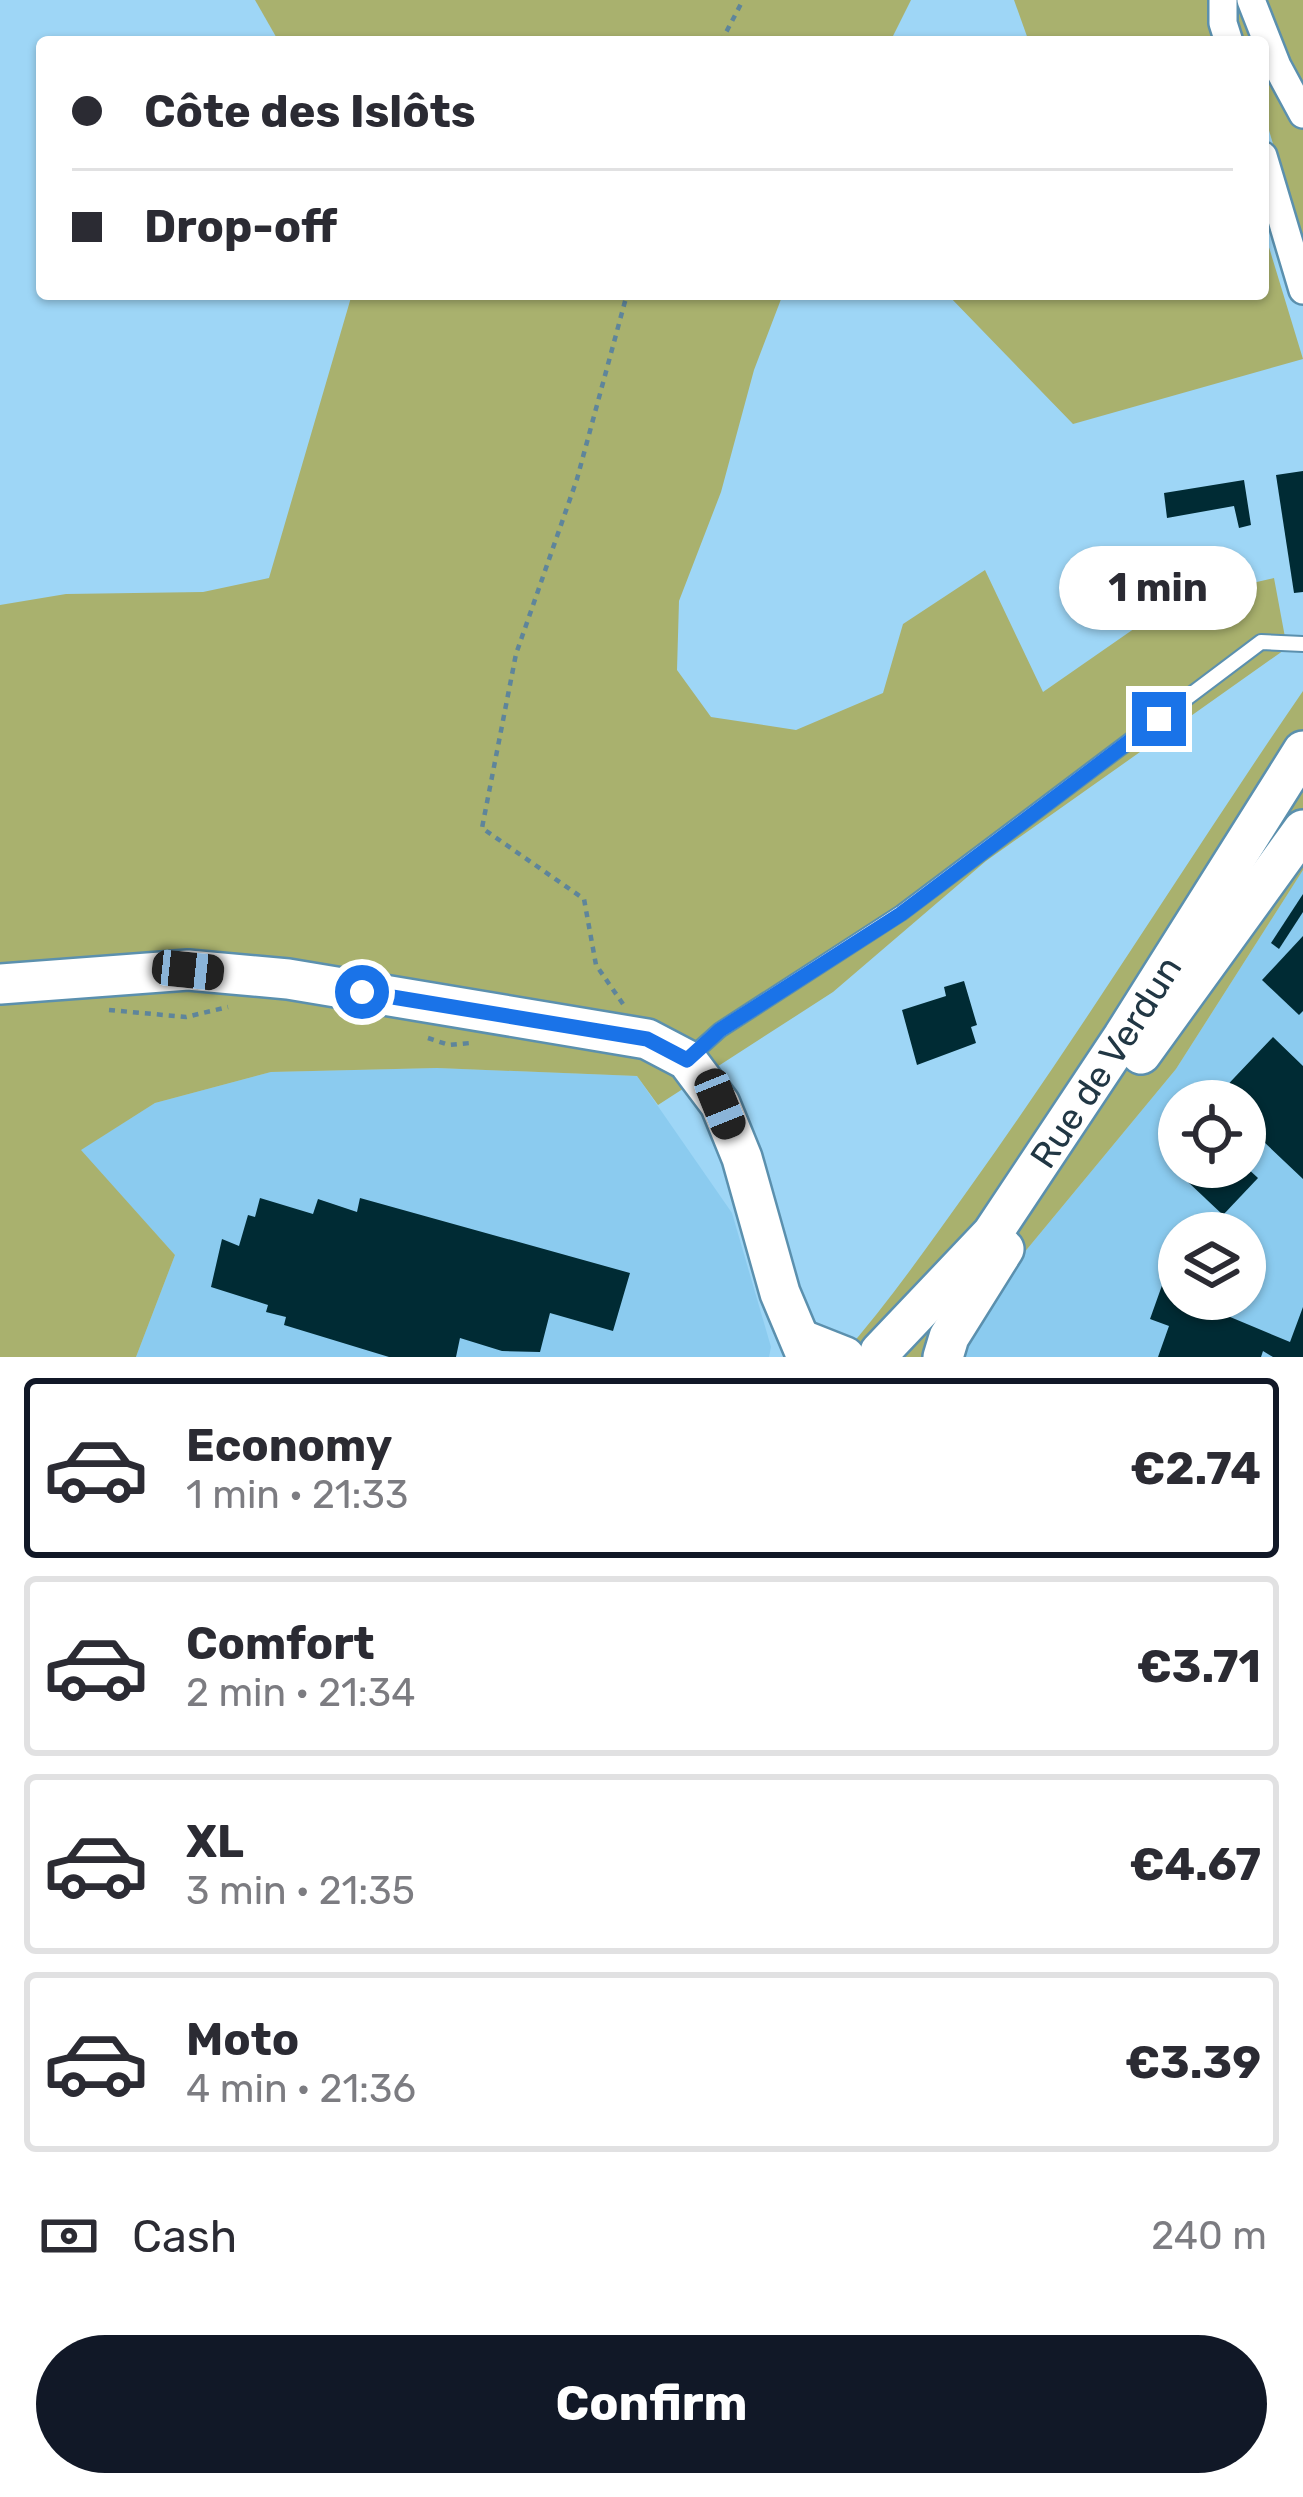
<!DOCTYPE html>
<html lang="en">
<head>
<meta charset="utf-8">
<style>
	:root { --surface:#fff; --page:#f7f7f7; --text:#2b2b33; --muted:#7c7c81; --line:#e1e1e2; --accent:#111827 }
	body { margin:0; font-family:Rubik,sans-serif; background:var(--page); color:var(--text); height:100vh; display:flex; flex-direction:column; font-size:45px; white-space:nowrap }
	* { box-sizing:border-box; margin:0 }
	p { font-size:39px; color:var(--muted) }
	.icon { flex:none; width:66px; height:66px; fill:none; stroke:currentColor; stroke-width:2; stroke-linecap:round; stroke-linejoin:round }
	.map { position:relative; height:1357px; overflow:hidden }
	.panel { display:flex; flex-direction:column; background:var(--surface); flex:1 }
	.panel>* { flex:none }
	.top-card { position:absolute; left:36px; top:36px; width:1233px; height:264px; border-radius:12px; box-shadow:0 3px 9px #0004; display:grid; align-content:center; height:264px; padding:0 36px; background:var(--surface) }
	.controls { position:absolute; left:1158px; top:1080px; display:grid; gap:24px }
	.controls a { display:grid; place-items:center; width:108px; height:108px; border-radius:50%; background:var(--surface); box-shadow:0 3px 9px #0004; font-size:60px }
	.end { position:absolute; width:54px; height:54px; margin:-27px; border:15px solid #1a73e8; background:#fff; box-shadow:0 0 0 6px #fff }
	.from { border-radius:50% }
	.bubble { position:absolute; height:84px; border-radius:42px; background:var(--surface); box-shadow:0 3px 9px #0004; font-size:39px; font-weight:700; line-height:84px; text-align:center }
	.car { position:absolute; width:36px; height:72px; margin:-36px -18px; border-radius:15px; box-shadow:0 0 9px 3px #0007; background:linear-gradient(#222 24%,#8ab4d8 0 40%,#222 0 76%,#8ab4d8 0 86%,#222 0) }
	.top-card b { display:flex; align-items:center; gap:42px; height:114px; font-size:45px }
	.top-card b+b { border-top:3px solid var(--line) }
	.top-card i { width:30px; height:30px; background:var(--text) }
	ul { padding:21px 0 0; list-style:none }
	li { display:flex; align-items:center; gap:36px; height:180px; margin:0 24px 18px; padding:0 12px; border:6px solid var(--line); border-radius:12px }
	li div { flex:1 }
	li b { display:block; font-size:45px }
	li em { font-style:normal; font-weight:700 }
	li.on { border-color:var(--accent) }
	li>.icon { width:108px; height:108px; stroke-width:1.5 }
	.pay { display:flex; align-items:center; gap:30px; height:132px; padding:0 36px; font-size:45px }
	.pay p { margin-inline-start:auto }
	.button { display:flex; gap:24px; margin-top:auto; padding:24px 36px }
	.button a { flex:1; height:138px; border-radius:72px; background:var(--accent); color:#fff; font-size:48px; font-weight:700; line-height:138px; text-align:center }
	.map>svg:first-child { display:block }
	.built { fill:#8bcbef; fill-rule:evenodd }
	.green { fill:#a9b16e }
	.building { fill:#002b34 }
	.lines { fill:none; stroke-linecap:round; stroke-linejoin:round }
	.lane-casing { stroke:#5b90ae; stroke-width:18 }
	.street-casing { stroke:#5b90ae; stroke-width:32 }
	.secondary-casing { stroke:#5b90ae; stroke-width:44 }
	.path { stroke:#5e859b; stroke-width:4.5; stroke-dasharray:6 6; stroke-linecap:butt }
	.lane { stroke:#fff; stroke-width:14 }
	.street { stroke:#fff; stroke-width:27 }
	.secondary { stroke:#fff; stroke-width:39 }
	.route { stroke:#1a73e8; stroke-width:15 }
	.labels { text-anchor:middle; dominant-baseline:central; stroke-width:12; stroke-linejoin:round; paint-order:stroke }
	.street-label { font-size:36px; fill:#213744; stroke:#dcf2ff }
</style>
</head>
<body>
<div class="map">
<svg width="1303" height="1357" viewBox="0 0 1303 1357">
	<rect width="100%" height="100%" fill="#9ed6f6"/>
	<g class="built">
		<path d="M1303,870V1357H938L1176,1069ZM1179,1101H1245V1167H1179ZM1179,1233H1245V1299H1179Z"/>
		<path d="M437,1068L637,1076L732,1213L771,1347L769,1357H136L175,1255L80,1150L155,1103L271,1072Z"/>
	</g>
	<g class="green">
		<path d="M255,0H911L890,42H279Z"/>
		<path d="M1014,0H1303V245L1263,110V42H1243L1240,33L1214,42H1029Z"/>
		<path d="M1268,244L1303,359L1073,424L947,294H1263V246Z"/>
		<path d="M352,294H783L754,370L721,492L679,601L677,670L711,717L796,730L883,693L903,624L985,570L1043,692L1174,601L1274,578L1287,648L986,861L833,992L658,1105L637,1076L437,1068L271,1072L155,1103L81,1150L175,1255L136,1357H0V605L66,594L203,592L269,578Z"/>
		<path d="M1303,691V870L1176,1069L938,1357H841C889,1302 931,1242 973,1183C1088,1022 1191,854 1303,691Z"/>
	</g>
	<g class="building">
		<path d="M1303,471V592L1294,593L1276,475Z"/>
		<path d="M1244,480L1251,525L1239,528L1234,506L1167,518L1164,493Z"/>
		<path d="M1303,894V912L1279,949L1271,943Z"/>
		<path d="M1303,936V1011L1299,1015L1262,980Z"/>
		<path d="M964,981L977,1025L971,1027L976,1043L917,1065L902,1010L946,996L944,987Z"/>
		<path d="M1273,1037L1303,1066V1179L1245,1124V1101H1220L1216,1097Z"/>
		<path d="M1202,1167H1246L1258,1178L1223,1215L1188,1182Z"/>
		<path d="M260,1198L313,1214L318,1199L357,1212L360,1198L630,1273L613,1331L550,1313L540,1352L502,1351L460,1338L456,1357H389L284,1325L286,1317L266,1312L268,1305L211,1287L222,1239L239,1246L248,1215L255,1217Z"/>
		<path d="M1165,1277L1179,1282V1299H1228L1223,1314L1290,1342L1303,1307V1357H1273L1263,1351L1261,1357H1158L1169,1326L1150,1319Z"/>
	</g>
	<g class="lines">
		<g class="lane-casing">
			<path id="lane" d="M691,1056L720,1030L901,913L1261,642L1303,644"/>
		</g>
		<g class="street-casing">
			<g id="street">
				<path d="M1223,0V23L1229,42"/>
				<path d="M1251,0L1277,66L1303,114"/>
				<path d="M1263,156L1303,290"/>
			</g>
		</g>
		<g class="secondary-casing">
			<g id="secondary">
				<path d="M0,984L188,970L288,979L647,1039L687,1060L720,1104L742,1158L780,1293L807,1357"/>
				<path d="M1141,1054L1303,830"/>
				<path d="M802,1340L845,1357"/>
				<path id="s1" d="M880,1352L992,1234L1123,1037L1303,751"/>
				<path d="M943,1357L949,1337L1004,1249"/>
			</g>
		</g>
		<g class="path">
			<path d="M721,42L743,0"/>
			<path d="M623,1004L596,965L584,899L482,828L516,654L577,479L627,294"/>
			<path d="M109,1010L186,1017L228,1007"/>
			<path d="M428,1038L449,1045L470,1043"/>
		</g>
		<use href="#lane" class="lane"/>
		<use href="#street" class="street"/>
		<use href="#secondary" class="secondary"/>
	</g>
	<g class="lines">
		<path class="route" d="M362,992L647,1039L687,1060L720,1030L901,914L1159,719"/>
	</g>
	<g class="labels">
		<g class="street-label">
			<text stroke="none"><textPath href="#s1" startOffset="369">Rue de Verdun</textPath></text>
		</g>
	</g>
</svg>
<div class="controls">
<a><svg class="icon" aria-label="locate" viewBox="0 0 24 24"><circle cx="12" cy="12" r="6"/><path d="M12 2v4M12 18v4M2 12h4M18 12h4"/></svg></a>
<a><svg class="icon" aria-label="layers" viewBox="0 0 24 24"><path d="M12 4l9 5-9 5-9-5zM3 14l9 5 9-5"/></svg></a>
</div>
<i class="end from" style="left:362px;top:992px"></i>
<i class="end" style="left:1159px;top:719px"></i>
<div class="bubble" style="left:1059px;top:546px;width:198px">1 min</div>
<i class="car" style="left:188px;top:970px;rotate:96deg"></i>
<i class="car" style="left:720px;top:1104px;rotate:158deg"></i>
<div class="top-card">
<b><i class="from"></i>Côte des Islôts</b>
<b><i></i>Drop-off</b>
</div>
</div>
<section class="panel">
<ul>
<li class="on"><svg class="icon" aria-label="car" viewBox="0 0 24 24"><path d="M5 17H2v-5l4-1 3-4h7l3 4 3 1v5h-3M9 17h6M6 11h13"/><circle cx="7" cy="17" r="2"/><circle cx="17" cy="17" r="2"/></svg><div><b>Economy</b><p>1 min · 21:33</p></div><em>€2.74</em></li>
<li><svg class="icon" aria-label="car" viewBox="0 0 24 24"><path d="M5 17H2v-5l4-1 3-4h7l3 4 3 1v5h-3M9 17h6M6 11h13"/><circle cx="7" cy="17" r="2"/><circle cx="17" cy="17" r="2"/></svg><div><b>Comfort</b><p>2 min · 21:34</p></div><em>€3.71</em></li>
<li><svg class="icon" aria-label="car" viewBox="0 0 24 24"><path d="M5 17H2v-5l4-1 3-4h7l3 4 3 1v5h-3M9 17h6M6 11h13"/><circle cx="7" cy="17" r="2"/><circle cx="17" cy="17" r="2"/></svg><div><b>XL</b><p>3 min · 21:35</p></div><em>€4.67</em></li>
<li><svg class="icon" aria-label="car" viewBox="0 0 24 24"><path d="M5 17H2v-5l4-1 3-4h7l3 4 3 1v5h-3M9 17h6M6 11h13"/><circle cx="7" cy="17" r="2"/><circle cx="17" cy="17" r="2"/></svg><div><b>Moto</b><p>4 min · 21:36</p></div><em>€3.39</em></li>
</ul>
<div class="pay"><svg class="icon" aria-label="cash" viewBox="0 0 24 24"><path d="M3 7h18v10H3z"/><circle cx="12" cy="12" r="2"/></svg>Cash<p>240 m</p></div>
<div class="button"><a>Confirm</a></div>
</section>
</body>
</html>
